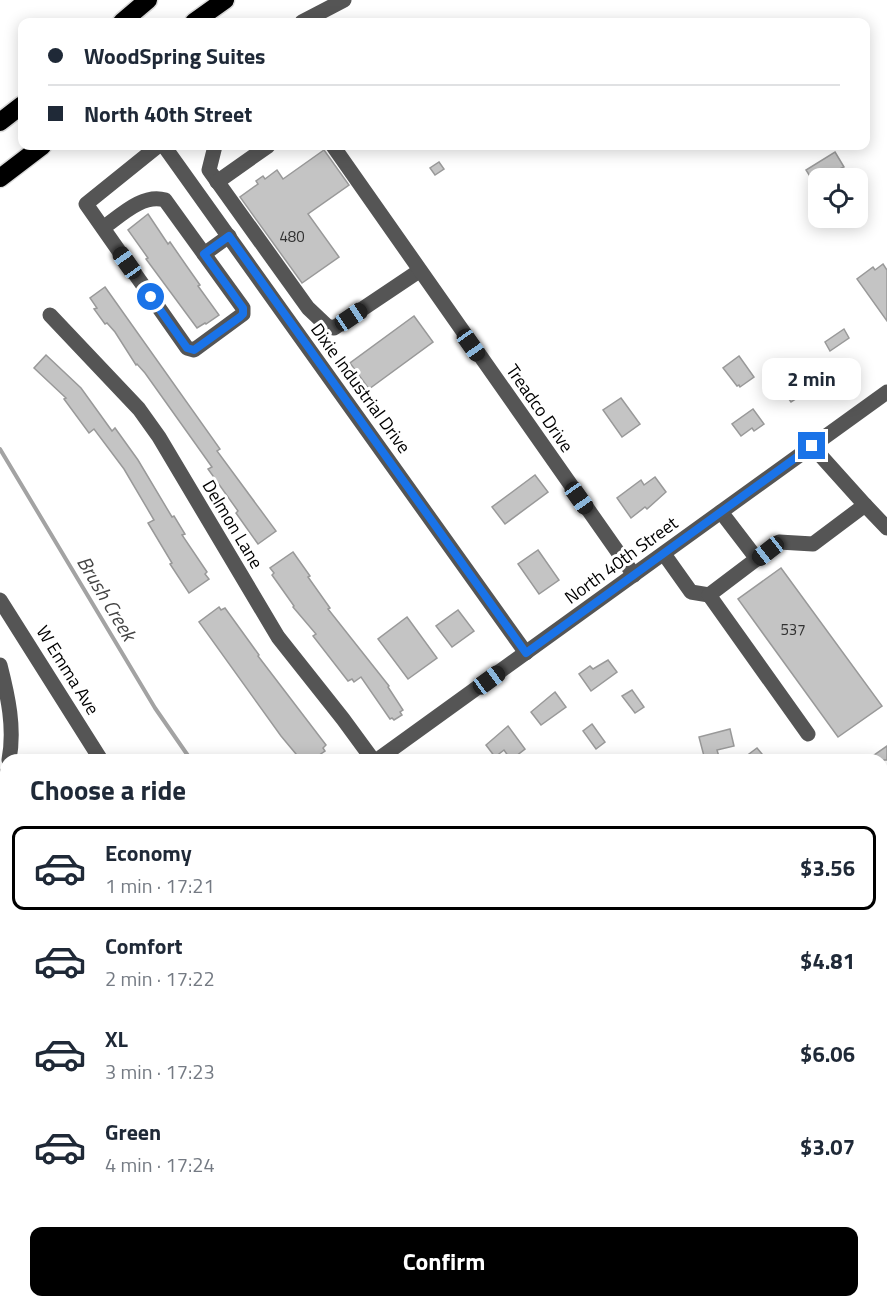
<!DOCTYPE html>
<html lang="en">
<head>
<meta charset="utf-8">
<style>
	:root { --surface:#fff; --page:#f2f2f3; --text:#1f2937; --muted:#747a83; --line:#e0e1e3; --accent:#000 }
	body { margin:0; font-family:"Titillium Web",sans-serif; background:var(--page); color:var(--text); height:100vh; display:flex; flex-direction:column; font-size:22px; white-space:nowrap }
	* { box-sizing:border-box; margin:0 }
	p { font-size:20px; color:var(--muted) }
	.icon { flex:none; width:33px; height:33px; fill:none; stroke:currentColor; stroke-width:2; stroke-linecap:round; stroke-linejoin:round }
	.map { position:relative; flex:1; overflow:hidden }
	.sheet { position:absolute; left:0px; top:754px; width:888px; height:554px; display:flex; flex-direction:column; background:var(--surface); border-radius:18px 18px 0 0; box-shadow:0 3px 15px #0003 }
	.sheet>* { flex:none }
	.hud { position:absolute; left:18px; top:18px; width:852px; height:132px; border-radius:12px; box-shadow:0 3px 15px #0003; display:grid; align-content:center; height:132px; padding:0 30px; background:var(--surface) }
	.buttons { position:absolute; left:808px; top:168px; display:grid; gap:12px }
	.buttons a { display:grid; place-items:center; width:60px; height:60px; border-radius:12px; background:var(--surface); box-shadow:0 3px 15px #0003; font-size:30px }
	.end { position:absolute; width:27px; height:27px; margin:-14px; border:8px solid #1a73e8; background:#fff; box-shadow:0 0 0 3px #fff }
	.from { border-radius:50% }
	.bubble { position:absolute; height:42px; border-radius:12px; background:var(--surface); box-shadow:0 3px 15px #0003; font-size:20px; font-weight:700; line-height:42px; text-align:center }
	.car { position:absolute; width:18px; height:36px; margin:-18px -9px; border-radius:8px; box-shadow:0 0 4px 2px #0007; background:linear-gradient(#222 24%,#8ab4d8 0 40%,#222 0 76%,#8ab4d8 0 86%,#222 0) }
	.hud b { display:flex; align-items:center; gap:21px; height:57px; font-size:22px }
	.hud b+b { border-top:2px solid var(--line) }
	.hud i { width:15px; height:15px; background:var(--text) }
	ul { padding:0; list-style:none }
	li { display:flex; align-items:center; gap:18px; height:84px; margin:0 12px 9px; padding:0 18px; border:3px solid transparent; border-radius:12px }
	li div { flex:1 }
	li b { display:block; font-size:22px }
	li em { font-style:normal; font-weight:700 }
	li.active { border-color:var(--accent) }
	li>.icon { width:54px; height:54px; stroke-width:1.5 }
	h2 { padding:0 30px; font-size:27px; line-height:72px }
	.primary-button { display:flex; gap:12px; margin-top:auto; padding:12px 30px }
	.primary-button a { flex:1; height:69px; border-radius:12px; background:var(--accent); color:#fff; font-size:24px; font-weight:700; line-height:69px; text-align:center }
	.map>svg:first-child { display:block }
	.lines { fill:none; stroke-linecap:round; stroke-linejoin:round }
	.stream { stroke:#a3a3a3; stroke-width:4 }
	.building { fill:#c4c4c4; stroke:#999; stroke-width:1.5 }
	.highway-casing { stroke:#dbdbdb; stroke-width:21 }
	.minor { stroke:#555; stroke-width:15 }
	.highway { stroke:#000; stroke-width:18 }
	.route { stroke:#1a73e8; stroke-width:8 }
	.labels { text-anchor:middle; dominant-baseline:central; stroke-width:6; stroke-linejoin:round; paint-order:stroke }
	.number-label { font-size:15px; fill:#313131 }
	.street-label { font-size:18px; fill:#000; stroke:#fff }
	.water-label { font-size:20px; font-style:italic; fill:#444; stroke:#fff }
</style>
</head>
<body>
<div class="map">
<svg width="887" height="1307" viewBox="0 0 887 1307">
	<rect width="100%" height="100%" fill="#fff"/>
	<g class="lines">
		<g class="stream">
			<path d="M0,449L155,708L191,760"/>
			<path d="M514,1302L521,1307"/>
			<path d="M240,1307V1302"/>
		</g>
	</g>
	<g class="building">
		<path d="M324,150L349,185L308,214L339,257L302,283L240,197L258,184L256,181L263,176L265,179L277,170L283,179Z"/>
		<path d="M835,152L844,167L813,181L806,170Z"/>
		<path d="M439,162L444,169L435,175L430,168Z"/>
		<path d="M148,214L168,244L170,242L188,268L200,285L198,286L219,315L206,324L205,323L197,328L146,259L148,258L128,230Z"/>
		<path d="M883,264L887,270V321L857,279L873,267L875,270Z"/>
		<path d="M105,287L220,449L217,451L276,531L258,544L236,513L238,511L208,469L212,467L145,373L137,364L136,365L115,332L107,323L105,324L94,309L97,308L90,298Z"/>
		<path d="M414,316L433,342L369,389L350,363Z"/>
		<path d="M844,329L849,338L830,351L825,342Z"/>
		<path d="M46,355L81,388L112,431L115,428L138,460L172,517L174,516L185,534L182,535L207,572L205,574L209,579L189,593L170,564L172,563L148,523L154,520L124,469L94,429L89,433L64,399L66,398L34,368Z"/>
		<path d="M739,356L754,377L740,387L739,385L737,386L723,368Z"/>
		<path d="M808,369L819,384L791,402L781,388Z"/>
		<path d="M621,398L640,424L622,437L603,410Z"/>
		<path d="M753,409L764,424L754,431L752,428L741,436L732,424Z"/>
		<path d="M535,475L548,492L505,524L492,507Z"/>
		<path d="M655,477L666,492L647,509L645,507L631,518L617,498L641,480L644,485Z"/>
		<path d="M538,550L559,580L539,594L518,564Z"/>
		<path d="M293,552L310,576L308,577L330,608L328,609L389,686L388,687L403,710L400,712L402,715L394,720L392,718L390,719L361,677L354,682L352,679L348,681L313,636L316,634L293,607L294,606L272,575L274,573L270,568Z"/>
		<path d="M781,568L882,706L838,737L738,599Z"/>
		<path d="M219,607L221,610L225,608L259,655L258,656L326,745L323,748L325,751L312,760H301L281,736L199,622Z"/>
		<path d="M458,610L474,631L452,647L436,626Z"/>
		<path d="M407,617L437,658L408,679L378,639Z"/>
		<path d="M608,660L617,672L591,691L579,674L590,666L593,669Z"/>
		<path d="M632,690L644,707L635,713L622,696Z"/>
		<path d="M555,692L566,707L541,725L531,712Z"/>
		<path d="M592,724L605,742L596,749L583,731Z"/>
		<path d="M508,726L525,749L511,760L504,750L495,757L486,745Z"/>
		<path d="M730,729L734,746L717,750L720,760H705L699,737Z"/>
		<path d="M887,746V760H867Z"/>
		<path d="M757,748L767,760H741Z"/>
	</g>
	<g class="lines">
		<g class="highway-casing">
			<g id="highway">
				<path d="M122,22L148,0"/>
				<path d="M194,22L225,0"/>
				<path d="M0,122L22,105"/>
				<path d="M0,178L42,146"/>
			</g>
		</g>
		<g class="minor">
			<path d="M302,22L344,0"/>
			<path d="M164,146L526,653"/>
			<path d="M215,146L209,170L308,308L327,326L334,328L419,271"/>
			<path d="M333,146L634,575"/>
			<path d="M217,182L268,146"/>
			<path d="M103,228C120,216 143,193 165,200L243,308V314L194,350L187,348L86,204L158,146"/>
			<path d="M204,254L229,236"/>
			<path d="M50,315L139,409L159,437L278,637L343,719L373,760"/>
			<path d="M865,505L887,528"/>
			<path d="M721,512L757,559"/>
			<path d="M664,554L691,592L709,595"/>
			<path d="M0,600L101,760"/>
			<path d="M0,665C8,696 15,728 9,760"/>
			<path d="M808,734L709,595L779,542L813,544L865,505L812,446"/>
			<path d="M377,760L887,392"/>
			<path d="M2,793L6,774"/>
			<path d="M882,972L887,974"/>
			<path d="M0,1035L6,1031"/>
			<path d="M0,1149L6,1158"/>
			<path d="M882,1149L887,1145"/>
			<path d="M112,1302L115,1307"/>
			<path d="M332,1302L334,1307"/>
			<path d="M703,1302V1307"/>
		</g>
		<use href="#highway" class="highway"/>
	</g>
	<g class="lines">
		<path class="route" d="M151,297L187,348L194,350L240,317L243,314V308L204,254L229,236L526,653L812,446"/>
	</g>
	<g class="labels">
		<g class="number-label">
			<text x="292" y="236">480</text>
			<text x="793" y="629">537</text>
		</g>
		<g class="street-label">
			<text transform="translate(361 388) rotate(54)">Dixie Industrial Drive</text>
			<text transform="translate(540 408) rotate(55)">Treadco Drive</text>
			<text transform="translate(233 524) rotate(59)">Delmon Lane</text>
			<text transform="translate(621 560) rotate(-36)">North 40th Street</text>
			<text transform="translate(68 670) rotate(58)">W Emma Ave</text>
		</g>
		<g class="water-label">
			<text transform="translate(107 598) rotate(59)">Brush Creek</text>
		</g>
	</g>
</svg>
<div class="buttons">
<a><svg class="icon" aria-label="locate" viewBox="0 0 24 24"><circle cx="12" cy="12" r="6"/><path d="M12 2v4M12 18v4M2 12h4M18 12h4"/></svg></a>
</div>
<i class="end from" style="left:151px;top:297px"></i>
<i class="end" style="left:812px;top:446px"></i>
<div class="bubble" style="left:762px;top:358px;width:99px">2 min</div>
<i class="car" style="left:127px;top:263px;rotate:325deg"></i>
<i class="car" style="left:351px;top:317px;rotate:56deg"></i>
<i class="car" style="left:471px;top:345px;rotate:145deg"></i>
<i class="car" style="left:579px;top:498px;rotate:145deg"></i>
<i class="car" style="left:768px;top:551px;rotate:232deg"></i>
<i class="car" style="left:489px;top:680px;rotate:54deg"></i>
<div class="hud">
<b><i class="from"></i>WoodSpring Suites</b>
<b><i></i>North 40th Street</b>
</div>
<section class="sheet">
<h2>Choose a ride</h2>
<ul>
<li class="active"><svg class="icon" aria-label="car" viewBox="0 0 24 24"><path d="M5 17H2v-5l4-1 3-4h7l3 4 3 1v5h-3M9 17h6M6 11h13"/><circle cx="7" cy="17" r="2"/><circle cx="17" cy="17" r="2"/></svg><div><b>Economy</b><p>1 min · 17:21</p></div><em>$3.56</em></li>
<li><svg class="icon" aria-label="car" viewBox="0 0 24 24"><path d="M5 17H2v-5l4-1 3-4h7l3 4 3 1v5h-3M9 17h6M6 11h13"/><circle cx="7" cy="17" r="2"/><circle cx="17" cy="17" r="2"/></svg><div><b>Comfort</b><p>2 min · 17:22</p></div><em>$4.81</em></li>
<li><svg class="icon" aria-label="car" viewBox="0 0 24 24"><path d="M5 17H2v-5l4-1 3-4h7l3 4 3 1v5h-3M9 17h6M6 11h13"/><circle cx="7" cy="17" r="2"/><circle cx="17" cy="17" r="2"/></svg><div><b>XL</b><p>3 min · 17:23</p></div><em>$6.06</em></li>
<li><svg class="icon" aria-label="car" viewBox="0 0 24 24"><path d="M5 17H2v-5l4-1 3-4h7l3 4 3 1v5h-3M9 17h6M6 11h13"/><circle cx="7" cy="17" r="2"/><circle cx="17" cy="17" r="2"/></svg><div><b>Green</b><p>4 min · 17:24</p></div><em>$3.07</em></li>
</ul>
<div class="primary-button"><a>Confirm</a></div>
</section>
</div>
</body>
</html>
